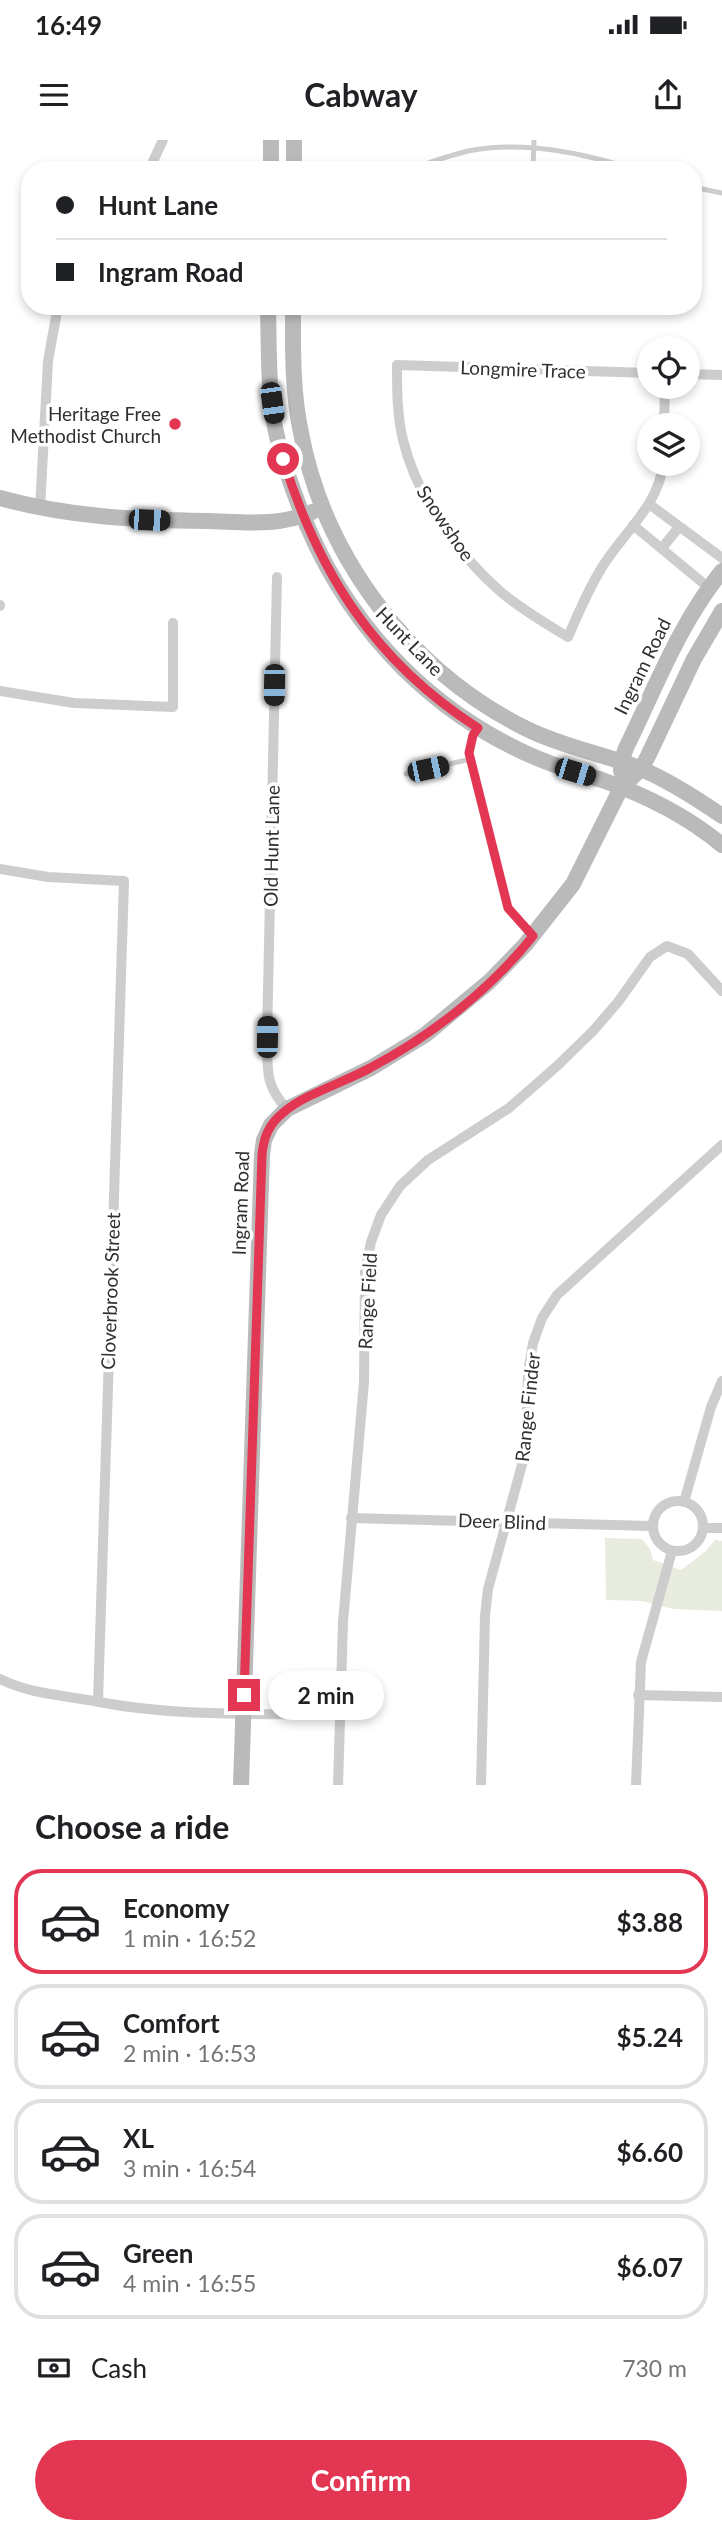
<!DOCTYPE html>
<html lang="en">
<head>
<meta charset="utf-8">
<style>
	:root { --surface:#fff; --page:#f2f2f2; --text:#202124; --muted:#757577; --line:#e0e0e0; --accent:#e23653 }
	body { margin:0; font-family:Lato,sans-serif; background:var(--page); color:var(--text); height:100vh; display:flex; flex-direction:column; font-size:26px; white-space:nowrap }
	* { box-sizing:border-box; margin:0 }
	p { font-size:23px; color:var(--muted) }
	.icon { flex:none; width:38px; height:38px; fill:none; stroke:currentColor; stroke-width:2; stroke-linecap:round; stroke-linejoin:round }
	.map { position:relative; height:1645px; overflow:hidden }
	.details { display:flex; flex-direction:column; background:var(--surface); flex:1 }
	.details>* { flex:none }
	.hud { position:absolute; left:21px; top:21px; width:681px; height:154px; border-radius:28px; box-shadow:0 4px 10px #0003; display:grid; align-content:center; height:154px; padding:0 35px; background:var(--surface) }
	.controls { position:absolute; left:637px; top:196px; display:grid; gap:14px }
	.controls a { display:grid; place-items:center; width:63px; height:63px; border-radius:50%; background:var(--surface); box-shadow:0 4px 10px #0003; font-size:35px }
	.end { position:absolute; width:32px; height:32px; margin:-16px; border:9px solid #e23653; background:#fff; box-shadow:0 0 0 4px #fff }
	.from { border-radius:50% }
	.bubble { position:absolute; height:49px; border-radius:24px; background:var(--surface); box-shadow:0 4px 10px #0003; font-size:23px; font-weight:700; line-height:49px; text-align:center }
	.car { position:absolute; width:21px; height:42px; margin:-21px -10px; border-radius:9px; box-shadow:0 0 5px 2px #0007; background:linear-gradient(#222 24%,#8ab4d8 0 40%,#222 0 76%,#8ab4d8 0 86%,#222 0) }
	.hud b { display:flex; align-items:center; gap:24px; height:66px; font-size:26px }
	.hud b+b { border-top:2px solid var(--line) }
	.hud i { width:18px; height:18px; background:var(--text) }
	ul { padding:0; list-style:none }
	li { display:flex; align-items:center; gap:21px; height:105px; margin:0 14px 10px; padding:0 21px; border:4px solid var(--line); border-radius:28px }
	li div { flex:1 }
	li b { display:block; font-size:26px }
	li em { font-style:normal; font-weight:700 }
	li.current { border-color:var(--accent) }
	li>.icon { width:63px; height:63px; stroke-width:1.5 }
	h2 { padding:0 35px; font-size:32px; line-height:84px }
	.pay { display:flex; align-items:center; gap:18px; height:77px; padding:0 35px; font-size:26px }
	.pay p { margin-inline-start:auto }
	.primary-button { display:flex; gap:14px; margin-top:auto; padding:14px 35px }
	.primary-button a { flex:1; height:80px; border-radius:42px; background:var(--accent); color:#fff; font-size:28px; font-weight:700; line-height:80px; text-align:center }
	.status { display:flex; justify-content:space-between; align-items:center; height:49px; padding:0 35px; background:var(--surface); direction:ltr }
	.status svg { height:19px; fill:currentColor }
	header { display:flex; justify-content:space-between; align-items:center; height:91px; padding:0 35px; background:var(--surface); font-size:32px; font-weight:700 }
	.map>svg:first-child { display:block }
	.green { fill:#e7ecde }
	.lines { fill:none; stroke-linecap:round; stroke-linejoin:round }
	.lane { stroke:#cdcdcd; stroke-width:5 }
	.street { stroke:#cdcdcd; stroke-width:10 }
	.secondary { stroke:#bababa; stroke-width:16 }
	.route { stroke:#e23653; stroke-width:9 }
	.poi-dot { fill:#e23653; stroke:#fff; stroke-width:2.5 }
	.labels { text-anchor:middle; dominant-baseline:central; stroke-width:7; stroke-linejoin:round; paint-order:stroke }
	.street-label { font-size:19px; fill:#303030; stroke:#fff }
	.poi-label { font-size:19px; fill:#303030; stroke:#fff; text-anchor:end }
</style>
</head>
<body>
<div class="status"><b>16:49</b><svg viewBox="0 0 49 12"><path d="M0 12V9h3v3zM5 12V6h3v6zM10 12V3h3v9zM15 12V0h3v12zM26 1h20v11H26zM47 4h2v5h-2z"/></svg></div>
<header><svg class="icon" aria-label="menu" viewBox="0 0 24 24"><path d="M4 6h16M4 12h16M4 18h16"/></svg>Cabway<svg class="icon" aria-label="share" viewBox="0 0 24 24"><path d="M12 15V3M7 8l5-5 5 5M5 13v7h14v-7"/></svg></header>
<div class="map">
<svg width="722" height="1645" viewBox="0 0 722 1645">
	<rect width="100%" height="100%" fill="#fff"/>
	<path class="green" d="M605,1398L642,1399L650,1409L653,1420L681,1430L706,1411L715,1400L722,1401V1471L673,1469L642,1461L606,1460Z"/>
	<g class="lines">
		<g class="lane">
			<path d="M406,30C426,24 447,16 468,11C525,0 582,13 637,30"/>
			<path d="M533,30L534,0"/>
			<path d="M693,47L722,53"/>
			<path d="M477,590L469,613L508,768L530,794"/>
			<path d="M406,634L471,619"/>
		</g>
		<g class="street">
			<path d="M149,30L163,0"/>
			<path d="M649,233L397,225C397,250 397,275 403,300C417,357 457,414 501,452C522,470 545,483 568,497C578,474 588,450 601,429C621,395 659,366 663,324"/>
			<path d="M688,234L722,235"/>
			<path d="M664,285L665,247"/>
			<path d="M649,364L722,418"/>
			<path d="M40,368L48,221L58,166"/>
			<path d="M633,385L709,448"/>
			<path d="M662,408L679,387"/>
			<path d="M277,437L267,897C268,930 264,944 287,969"/>
			<path d="M0,466V465"/>
			<path d="M0,551L74,563L173,567V483"/>
			<path d="M0,729L48,737L124,741L98,1561"/>
			<circle cx="678" cy="1386" r="25"/>
			<path d="M684,1362L711,1267L722,1241"/>
			<path d="M351,1378L652,1386"/>
			<path d="M704,1388H722"/>
			<path d="M0,1539C32,1555 65,1555 99,1562C177,1577 260,1573 340,1575"/>
			<path d="M638,1555L722,1557"/>
			<path d="M338,1645L343,1482L364,1242L365,1132L371,1102L381,1075L400,1046L428,1020L509,968L557,926L593,891L618,862L650,817L667,806L688,814L722,851"/>
			<path d="M481,1645L485,1476L488,1449L526,1310L528,1232L533,1203L542,1178L557,1155L722,1005"/>
			<path d="M636,1645L641,1522L672,1411"/>
		</g>
		<g class="secondary">
			<path d="M271,30V0"/>
			<path d="M294,30V0"/>
			<path d="M268,166C269,205 268,244 274,282C279,310 288,337 298,363C340,476 421,567 532,616C555,626 578,633 602,640C645,655 687,676 722,705"/>
			<path d="M293,166C293,209 292,251 301,293C325,420 413,534 529,590C564,607 603,614 639,628C668,640 696,658 722,676"/>
			<path d="M0,358C68,377 137,380 207,381C243,382 278,387 312,372"/>
			<path d="M621,631V622L626,608C656,547 679,484 722,431"/>
			<path d="M241,1645L262,1014L264,1000L271,985L287,969L371,928L425,895L489,842L525,805L573,744L621,648L641,629L648,616L694,519L722,471"/>
		</g>
	</g>
	<g class="lines">
		<path class="route" d="M244,1555L262,1014C264,996 269,984 284,972C305,954 345,942 370,928C431,896 490,850 533,796L508,768L469,613L473,595L478,588C375,522 319,434 283,319"/>
	</g>
	<circle class="poi-dot" cx="175" cy="284" r="7"/>
	<g class="labels">
		<g class="street-label">
			<text transform="translate(523 229) rotate(2)">Longmire Trace</text>
			<text transform="translate(446 383) rotate(56)">Snowshoe</text>
			<text transform="translate(410 501) rotate(46)">Hunt Lane</text>
			<text transform="translate(642 526) rotate(-64)">Ingram Road</text>
			<text transform="translate(271 706) rotate(-89)">Old Hunt Lane</text>
			<text transform="translate(240 1063) rotate(-88)">Ingram Road</text>
			<text transform="translate(110 1151) rotate(-88)">Cloverbrook Street</text>
			<text transform="translate(367 1161) rotate(-87)">Range Field</text>
			<text transform="translate(527 1267) rotate(-84)">Range Finder</text>
			<text transform="translate(502 1381) rotate(2)">Deer Blind</text>
		</g>
		<g class="poi-label">
			<text x="161" y="273">Heritage Free<tspan x="161" dy="22">Methodist Church</tspan></text>
		</g>
	</g>
</svg>
<div class="controls">
<a><svg class="icon" aria-label="locate" viewBox="0 0 24 24"><circle cx="12" cy="12" r="6"/><path d="M12 2v4M12 18v4M2 12h4M18 12h4"/></svg></a>
<a><svg class="icon" aria-label="layers" viewBox="0 0 24 24"><path d="M12 4l9 5-9 5-9-5zM3 14l9 5 9-5"/></svg></a>
</div>
<i class="end from" style="left:283px;top:319px"></i>
<i class="end" style="left:244px;top:1555px"></i>
<div class="bubble" style="left:268px;top:1531px;width:116px">2 min</div>
<i class="car" style="left:272px;top:263px;rotate:172deg"></i>
<i class="car" style="left:149px;top:380px;rotate:92deg"></i>
<i class="car" style="left:274px;top:545px;rotate:181deg"></i>
<i class="car" style="left:428px;top:629px;rotate:78deg"></i>
<i class="car" style="left:575px;top:632px;rotate:107deg"></i>
<i class="car" style="left:267px;top:897px;rotate:1deg"></i>
<div class="hud">
<b><i class="from"></i>Hunt Lane</b>
<b><i></i>Ingram Road</b>
</div>
</div>
<section class="details">
<h2>Choose a ride</h2>
<ul>
<li class="current"><svg class="icon" aria-label="car" viewBox="0 0 24 24"><path d="M5 17H2v-5l4-1 3-4h7l3 4 3 1v5h-3M9 17h6M6 11h13"/><circle cx="7" cy="17" r="2"/><circle cx="17" cy="17" r="2"/></svg><div><b>Economy</b><p>1 min · 16:52</p></div><em>$3.88</em></li>
<li><svg class="icon" aria-label="car" viewBox="0 0 24 24"><path d="M5 17H2v-5l4-1 3-4h7l3 4 3 1v5h-3M9 17h6M6 11h13"/><circle cx="7" cy="17" r="2"/><circle cx="17" cy="17" r="2"/></svg><div><b>Comfort</b><p>2 min · 16:53</p></div><em>$5.24</em></li>
<li><svg class="icon" aria-label="car" viewBox="0 0 24 24"><path d="M5 17H2v-5l4-1 3-4h7l3 4 3 1v5h-3M9 17h6M6 11h13"/><circle cx="7" cy="17" r="2"/><circle cx="17" cy="17" r="2"/></svg><div><b>XL</b><p>3 min · 16:54</p></div><em>$6.60</em></li>
<li><svg class="icon" aria-label="car" viewBox="0 0 24 24"><path d="M5 17H2v-5l4-1 3-4h7l3 4 3 1v5h-3M9 17h6M6 11h13"/><circle cx="7" cy="17" r="2"/><circle cx="17" cy="17" r="2"/></svg><div><b>Green</b><p>4 min · 16:55</p></div><em>$6.07</em></li>
</ul>
<div class="pay"><svg class="icon" aria-label="cash" viewBox="0 0 24 24"><path d="M3 7h18v10H3z"/><circle cx="12" cy="12" r="2"/></svg>Cash<p>730 m</p></div>
<div class="primary-button"><a>Confirm</a></div>
</section>
</body>
</html>
